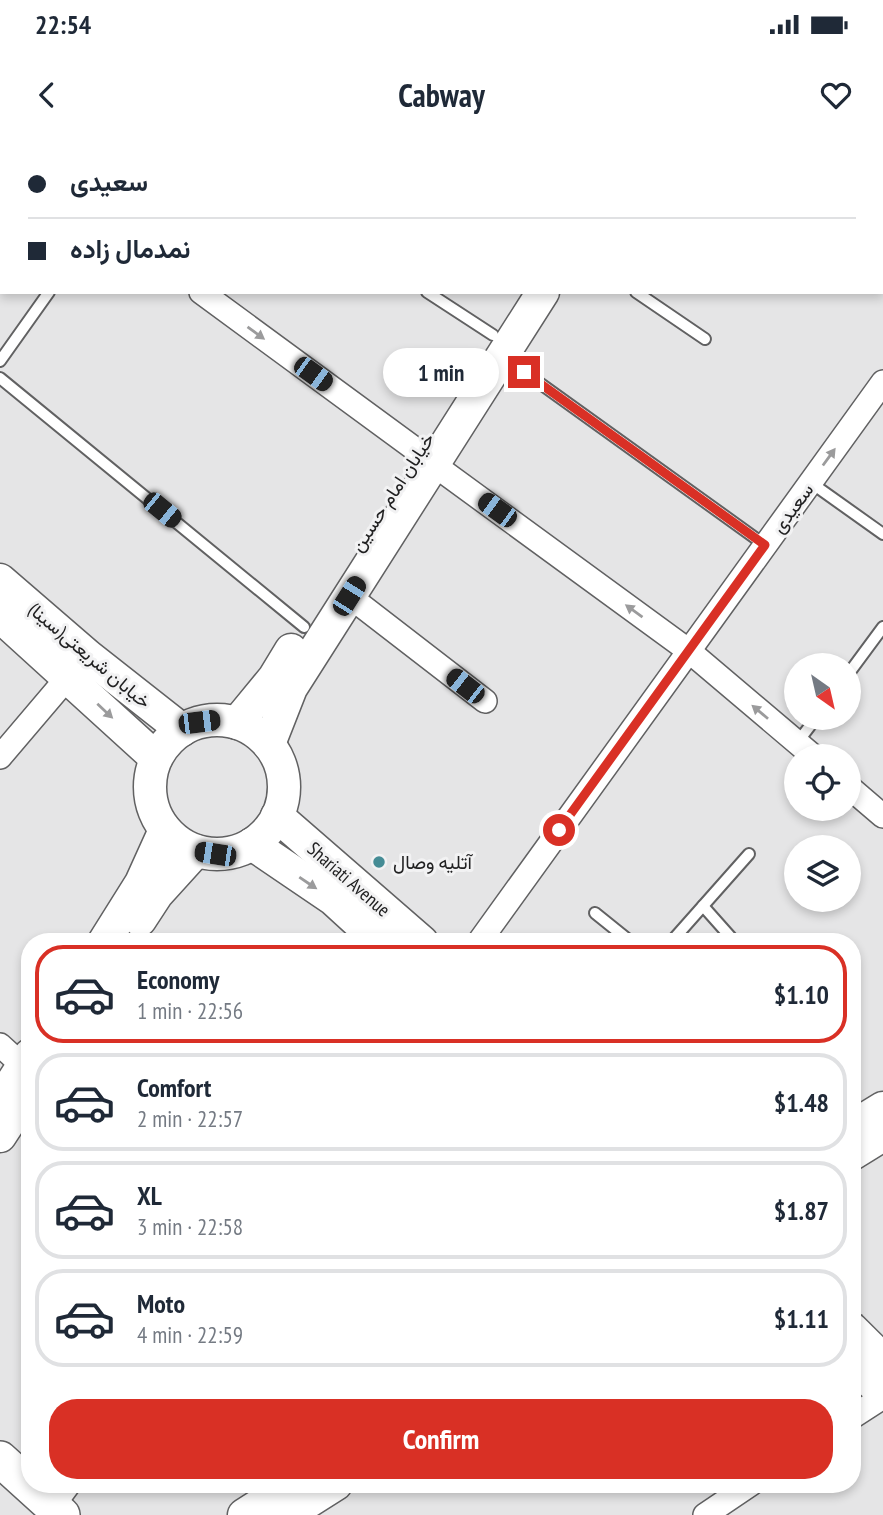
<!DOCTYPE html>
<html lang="en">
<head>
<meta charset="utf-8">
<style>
	:root { --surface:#fff; --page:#f6f6f7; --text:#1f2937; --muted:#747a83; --line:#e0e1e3; --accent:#d93025 }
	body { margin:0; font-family:"PT Sans Narrow",Vazirmatn,sans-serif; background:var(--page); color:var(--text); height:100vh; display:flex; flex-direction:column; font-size:26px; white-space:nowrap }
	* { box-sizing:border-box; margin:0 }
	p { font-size:23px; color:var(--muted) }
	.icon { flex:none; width:38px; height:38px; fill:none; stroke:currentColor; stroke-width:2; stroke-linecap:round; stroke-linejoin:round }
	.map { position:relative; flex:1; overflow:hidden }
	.panel { position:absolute; left:21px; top:793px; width:840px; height:560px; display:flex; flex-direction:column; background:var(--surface); border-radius:28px; box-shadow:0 4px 10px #0003 }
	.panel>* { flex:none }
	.guide { position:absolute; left:0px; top:0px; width:884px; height:154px; box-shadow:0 4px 10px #0003; display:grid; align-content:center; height:154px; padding:0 28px; background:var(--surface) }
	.needle { width:46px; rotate:146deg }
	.controls { position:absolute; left:784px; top:513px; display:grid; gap:14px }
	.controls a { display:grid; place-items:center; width:77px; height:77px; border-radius:50%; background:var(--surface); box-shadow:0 4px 10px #0003; font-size:35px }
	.end { position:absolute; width:32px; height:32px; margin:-16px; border:9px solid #d93025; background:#fff; box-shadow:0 0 0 4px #fff }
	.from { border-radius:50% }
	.bubble { position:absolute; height:49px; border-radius:24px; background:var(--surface); box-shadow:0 4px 10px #0003; font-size:23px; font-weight:700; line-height:49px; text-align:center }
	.car { position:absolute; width:21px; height:42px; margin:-21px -10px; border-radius:9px; box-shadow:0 0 5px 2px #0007; background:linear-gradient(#222 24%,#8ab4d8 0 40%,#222 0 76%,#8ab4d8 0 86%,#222 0) }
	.guide b { display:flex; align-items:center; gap:24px; height:66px; font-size:26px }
	.guide b+b { border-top:2px solid var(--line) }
	.guide i { width:18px; height:18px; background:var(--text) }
	ul { padding:12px 0 0; list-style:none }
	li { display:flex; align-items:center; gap:21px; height:98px; margin:0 14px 10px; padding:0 14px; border:4px solid var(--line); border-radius:28px }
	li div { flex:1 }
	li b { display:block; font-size:26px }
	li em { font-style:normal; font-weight:700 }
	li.on { border-color:var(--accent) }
	li>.icon { width:63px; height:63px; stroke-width:1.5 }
	.primary-button { display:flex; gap:14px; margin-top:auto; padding:14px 28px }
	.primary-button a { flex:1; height:80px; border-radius:28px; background:var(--accent); color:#fff; font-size:28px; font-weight:700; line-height:80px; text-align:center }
	.status { display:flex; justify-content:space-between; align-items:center; height:49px; padding:0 35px; background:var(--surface); direction:ltr }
	.status svg { height:19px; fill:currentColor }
	header { display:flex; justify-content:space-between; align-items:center; height:91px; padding:0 28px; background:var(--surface); font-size:32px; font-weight:700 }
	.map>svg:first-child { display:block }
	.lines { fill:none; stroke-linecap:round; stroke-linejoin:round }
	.service-casing { stroke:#616162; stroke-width:14 }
	.minor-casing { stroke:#616162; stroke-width:26 }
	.secondary-casing { stroke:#616162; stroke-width:35 }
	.primary-casing { stroke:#616162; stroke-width:38 }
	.service { stroke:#fff; stroke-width:10 }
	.minor { stroke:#fff; stroke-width:23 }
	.secondary { stroke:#fff; stroke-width:32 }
	.primary { stroke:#fff; stroke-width:35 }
	.oneway { fill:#9b9b9c }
	.route { stroke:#d93025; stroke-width:9 }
	.poi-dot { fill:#458c95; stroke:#f2f2f3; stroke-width:2.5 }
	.labels { text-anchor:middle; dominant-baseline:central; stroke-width:6; stroke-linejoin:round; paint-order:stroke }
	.street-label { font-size:19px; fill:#212122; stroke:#f2f2f3 }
	.poi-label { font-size:19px; fill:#212122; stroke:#f2f2f3; text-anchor:start }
</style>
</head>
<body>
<div class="status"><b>22:54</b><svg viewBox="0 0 49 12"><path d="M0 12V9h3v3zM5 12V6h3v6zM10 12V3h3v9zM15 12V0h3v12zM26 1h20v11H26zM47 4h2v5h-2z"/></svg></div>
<header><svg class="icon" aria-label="back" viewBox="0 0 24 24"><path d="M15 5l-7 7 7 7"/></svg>Cabway<svg class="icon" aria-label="heart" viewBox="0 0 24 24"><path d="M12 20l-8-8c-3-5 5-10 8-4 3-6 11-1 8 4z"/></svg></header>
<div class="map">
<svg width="883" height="1375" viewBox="0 0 883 1375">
	<rect width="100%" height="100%" fill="#e5e5e6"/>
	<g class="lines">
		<g class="service-casing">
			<g id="service">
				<path d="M189,0L192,2"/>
				<path d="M427,152L493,195"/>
				<path d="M636,152L705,199"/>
				<path d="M506,219L765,405"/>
				<path d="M0,221L49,152"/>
				<path d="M0,238L304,487"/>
				<path d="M810,342L883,394"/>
				<path d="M849,533L883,487"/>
				<path d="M797,603L816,578"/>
				<path d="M703,766L735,802"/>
				<path d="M595,773L631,802"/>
				<path d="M671,802L749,714"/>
			</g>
		</g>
		<g class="minor-casing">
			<g id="minor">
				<path d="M0,2L2,4"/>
				<path d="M201,152L419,312"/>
				<path d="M433,324L689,511L813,616"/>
				<path d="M349,456L485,561"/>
				<path d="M0,617L68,537"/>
				<path d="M849,647L883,676"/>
				<path d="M479,802L883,242"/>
				<path d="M0,905L23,926"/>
				<path d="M852,1277L883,1257"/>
				<path d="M52,1367L69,1344"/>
				<path d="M705,1375L751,1344"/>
			</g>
		</g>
		<g class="secondary-casing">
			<g id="secondary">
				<path d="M756,0L759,2"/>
				<path d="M816,0L819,2"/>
				<path d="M616,2L617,0"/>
				<path d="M882,41H883"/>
				<path d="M882,77L883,78"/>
				<path d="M0,440L88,516L182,590"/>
				<path d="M0,476L156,618"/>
				<circle cx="217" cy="647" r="67"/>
				<path d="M237,583L274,538L291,510"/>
				<path d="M269,604L291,548L543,152"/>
				<path d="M277,676L422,802"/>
				<path d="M252,704L333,759L380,802"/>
				<path d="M140,780L157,754L196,711"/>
				<path d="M104,802L141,743L165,690"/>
				<path d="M0,961L30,915"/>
				<path d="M852,987L883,968"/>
				<path d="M0,996L30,950"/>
				<path d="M852,1014L883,995"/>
				<path d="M852,1189L883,1220"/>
				<path d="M852,1225L883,1253"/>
				<path d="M244,1375L292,1344"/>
				<path d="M287,1375L336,1344"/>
			</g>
		</g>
		<g class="primary-casing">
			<path id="primary" d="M0,1319L62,1375"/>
		</g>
		<use href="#service" class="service"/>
		<use href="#minor" class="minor"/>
		<use href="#secondary" class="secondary"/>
		<use href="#primary" class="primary"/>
	</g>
	<defs><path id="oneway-solid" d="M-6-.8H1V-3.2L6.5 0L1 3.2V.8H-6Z" transform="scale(1.75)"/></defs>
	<g class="oneway">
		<use href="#oneway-solid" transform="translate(256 193) rotate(36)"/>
		<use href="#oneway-solid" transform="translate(829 317) rotate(-54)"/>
		<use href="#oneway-solid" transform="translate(634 471) rotate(-144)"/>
		<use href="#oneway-solid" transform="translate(105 571) rotate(43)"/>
		<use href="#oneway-solid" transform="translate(760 572) rotate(-140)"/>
		<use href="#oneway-solid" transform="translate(308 743) rotate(34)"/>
	</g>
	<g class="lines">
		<path class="route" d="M524,232L765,405L559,690"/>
	</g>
	<circle class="poi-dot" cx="379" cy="722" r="7"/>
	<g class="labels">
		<g class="street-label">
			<text transform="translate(392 352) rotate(-57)">خیابان امام حسین</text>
			<text transform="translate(792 368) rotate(-54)">سعیدی</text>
			<text transform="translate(90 515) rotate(40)">خیابان شریعتی(سینا)</text>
			<text transform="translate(349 739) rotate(41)">Shariati Avenue</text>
		</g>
		<g class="poi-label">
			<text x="393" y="722">آتلیه وصال</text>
		</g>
	</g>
</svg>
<div class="controls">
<a><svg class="needle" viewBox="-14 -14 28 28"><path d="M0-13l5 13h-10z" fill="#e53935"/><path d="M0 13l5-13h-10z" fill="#747a83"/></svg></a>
<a><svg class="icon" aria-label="locate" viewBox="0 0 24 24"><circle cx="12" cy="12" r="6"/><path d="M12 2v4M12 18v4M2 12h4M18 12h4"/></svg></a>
<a><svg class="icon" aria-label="layers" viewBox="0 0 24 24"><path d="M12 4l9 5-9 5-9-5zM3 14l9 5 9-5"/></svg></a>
</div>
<i class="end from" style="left:559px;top:690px"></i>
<i class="end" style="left:524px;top:232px"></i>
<div class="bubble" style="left:383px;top:208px;width:116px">1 min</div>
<i class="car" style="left:313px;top:234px;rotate:126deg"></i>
<i class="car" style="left:162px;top:370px;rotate:129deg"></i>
<i class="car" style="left:497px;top:370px;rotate:306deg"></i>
<i class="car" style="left:349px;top:456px;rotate:32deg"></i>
<i class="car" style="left:465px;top:546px;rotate:308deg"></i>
<i class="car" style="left:199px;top:582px;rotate:83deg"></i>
<i class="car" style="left:215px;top:714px;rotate:279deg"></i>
<div class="guide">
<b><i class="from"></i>سعیدی</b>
<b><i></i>نمدمال زاده</b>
</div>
<section class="panel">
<ul>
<li class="on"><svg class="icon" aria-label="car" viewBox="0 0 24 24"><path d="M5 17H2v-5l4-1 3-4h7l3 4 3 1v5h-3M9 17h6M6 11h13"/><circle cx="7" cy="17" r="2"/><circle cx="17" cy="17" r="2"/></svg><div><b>Economy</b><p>1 min · 22:56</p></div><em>$1.10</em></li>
<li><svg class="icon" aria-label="car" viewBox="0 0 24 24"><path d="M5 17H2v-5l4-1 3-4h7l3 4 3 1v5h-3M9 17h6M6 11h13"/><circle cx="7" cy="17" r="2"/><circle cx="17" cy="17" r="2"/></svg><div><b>Comfort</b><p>2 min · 22:57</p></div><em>$1.48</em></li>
<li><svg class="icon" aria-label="car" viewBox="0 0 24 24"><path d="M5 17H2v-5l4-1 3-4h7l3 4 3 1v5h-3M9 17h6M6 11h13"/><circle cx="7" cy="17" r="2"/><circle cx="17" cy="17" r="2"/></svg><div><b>XL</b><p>3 min · 22:58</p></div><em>$1.87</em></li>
<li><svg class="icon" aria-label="car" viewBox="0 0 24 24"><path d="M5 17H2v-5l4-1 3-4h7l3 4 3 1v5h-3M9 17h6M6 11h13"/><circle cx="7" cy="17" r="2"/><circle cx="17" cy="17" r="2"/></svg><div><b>Moto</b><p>4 min · 22:59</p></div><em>$1.11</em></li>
</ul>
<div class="primary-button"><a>Confirm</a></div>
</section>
</div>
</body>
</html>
